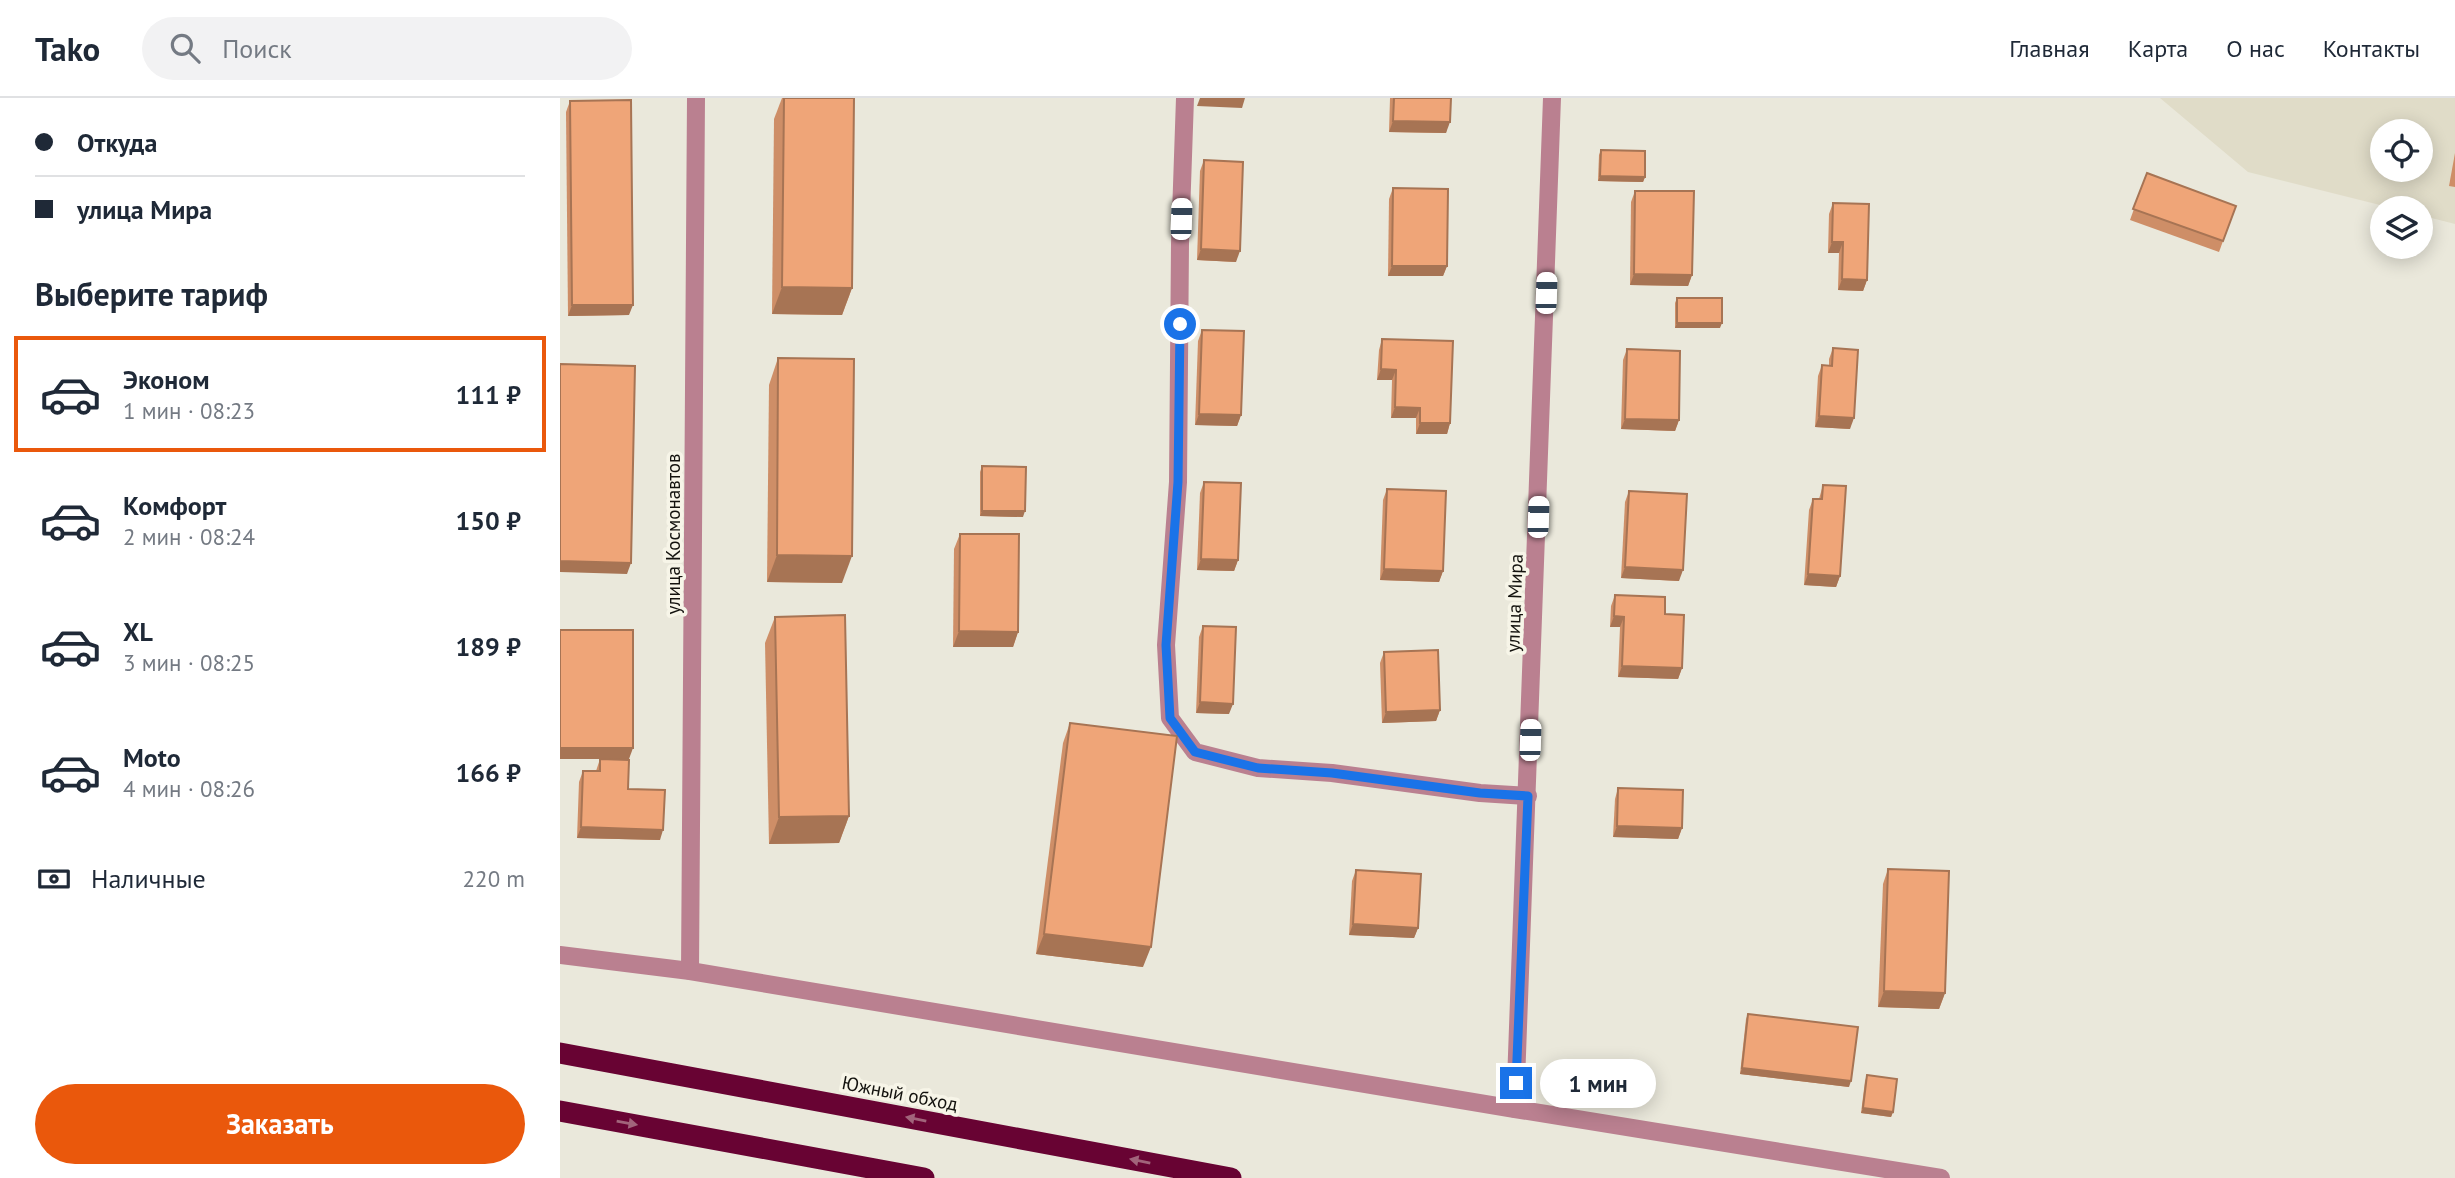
<!DOCTYPE html>
<html lang="ru">
<head>
<meta charset="utf-8">
<style>
	:root { --surface:#fff; --page:#f2f2f3; --text:#1f2937; --muted:#747a83; --line:#e0e1e3; --accent:#ea580c }
	body { margin:0; font-family:"PT Sans",sans-serif; background:var(--page); color:var(--text); height:100vh; display:flex; flex-direction:column; font-size:26px; white-space:nowrap }
	* { box-sizing:border-box; margin:0 }
	p { font-size:23px; color:var(--muted) }
	.icon { flex:none; width:38px; height:38px; fill:none; stroke:currentColor; stroke-width:2; stroke-linecap:round; stroke-linejoin:round }
	.map { position:relative; flex:1; overflow:hidden }
	.side { display:flex; flex-direction:column; background:var(--surface); width:560px }
	.side>* { flex:none }
	.guide { display:grid; align-content:center; height:154px; padding:0 35px; background:var(--surface) }
	.buttons { position:absolute; left:1810px; top:21px; display:grid; gap:14px }
	.buttons a { display:grid; place-items:center; width:63px; height:63px; border-radius:50%; background:var(--surface); box-shadow:0 4px 18px #0003; font-size:35px }
	.end { position:absolute; width:32px; height:32px; margin:-16px; border:9px solid #1a73e8; background:#fff; box-shadow:0 0 0 4px #fff }
	.from { border-radius:50% }
	.bubble { position:absolute; height:49px; border-radius:24px; background:var(--surface); box-shadow:0 4px 18px #0003; font-size:23px; font-weight:700; line-height:49px; text-align:center }
	.car { position:absolute; width:21px; height:42px; margin:-21px -10px; border-radius:9px; box-shadow:0 0 5px 2px #0007; background:linear-gradient(#fff 24%,#345 0 40%,#fff 0 76%,#345 0 86%,#fff 0) }
	.guide b { display:flex; align-items:center; gap:24px; height:66px; font-size:26px }
	.guide b+b { border-top:2px solid var(--line) }
	.guide i { width:18px; height:18px; background:var(--text) }
	ul { padding:0; list-style:none }
	li { display:flex; align-items:center; gap:21px; height:116px; margin:0 14px 10px; padding:0 21px; border:4px solid transparent; border-radius:0px }
	li div { flex:1 }
	li b { display:block; font-size:26px }
	li em { font-style:normal; font-weight:700 }
	li.on { border-color:var(--accent) }
	li>.icon { width:63px; height:63px; stroke-width:1.5 }
	h2 { padding:0 35px; font-size:32px; line-height:84px }
	.pay { display:flex; align-items:center; gap:18px; height:77px; padding:0 35px; font-size:26px }
	.pay p { margin-inline-start:auto }
	.cta { display:flex; gap:14px; margin-top:auto; padding:14px 35px }
	.cta a { flex:1; height:80px; border-radius:42px; background:var(--accent); color:#fff; font-size:28px; font-weight:700; line-height:80px; text-align:center }
	header { display:flex; align-items:center; gap:42px; box-sizing:border-box; height:98px; padding:0 35px; background:var(--surface); border-bottom:2px solid var(--line) }
	header strong { font-size:33px }
	nav { display:flex; gap:38px; margin-inline-start:auto; font-size:24px }
	.search { width:490px; height:63px; background:var(--page); display:flex; align-items:center; gap:18px; box-sizing:border-box; padding:0 24px; border-radius:38px; color:var(--muted); font-size:26px }
	main { display:flex; flex:1; min-height:0 }
	.map>svg:first-child { display:block }
	.built { fill:#e0dcc8; fill-rule:evenodd }
	.lines { fill:none; stroke-linecap:round; stroke-linejoin:round }
	.minor { stroke:#ba8090; stroke-width:18 }
	.highway { stroke:#680333; stroke-width:21 }
	.wall { fill:#ce8e67 }
	.shaded-wall { fill:#a77454 }
	.building { fill:#efa578; stroke:#a77454; stroke-width:2 }
	.oneway { fill:#a1647b }
	.route { stroke:#1a73e8; stroke-width:9 }
	.labels { text-anchor:middle; dominant-baseline:central; stroke-width:7; stroke-linejoin:round; paint-order:stroke }
	.street-label { font-size:19px; fill:#13120e; stroke:#f7f5e8 }
</style>
</head>
<body>
<header>
<strong>Tako</strong>
<div class="search"><svg class="icon" aria-label="search" viewBox="0 0 24 24"><circle cx="10" cy="10" r="6"/><path d="M15 15l6 6"/></svg>Поиск</div>
<nav><a>Главная</a><a>Карта</a><a>О нас</a><a>Контакты</a></nav>
</header>
<main>
<section class="side">
<div class="guide">
<b><i class="from"></i>Откуда</b>
<b><i></i>улица Мира</b>
</div>
<h2>Выберите тариф</h2>
<ul>
<li class="on"><svg class="icon" aria-label="car" viewBox="0 0 24 24"><path d="M5 17H2v-5l4-1 3-4h7l3 4 3 1v5h-3M9 17h6M6 11h13"/><circle cx="7" cy="17" r="2"/><circle cx="17" cy="17" r="2"/></svg><div><b>Эконом</b><p>1 мин · 08:23</p></div><em>111 ₽</em></li>
<li><svg class="icon" aria-label="car" viewBox="0 0 24 24"><path d="M5 17H2v-5l4-1 3-4h7l3 4 3 1v5h-3M9 17h6M6 11h13"/><circle cx="7" cy="17" r="2"/><circle cx="17" cy="17" r="2"/></svg><div><b>Комфорт</b><p>2 мин · 08:24</p></div><em>150 ₽</em></li>
<li><svg class="icon" aria-label="car" viewBox="0 0 24 24"><path d="M5 17H2v-5l4-1 3-4h7l3 4 3 1v5h-3M9 17h6M6 11h13"/><circle cx="7" cy="17" r="2"/><circle cx="17" cy="17" r="2"/></svg><div><b>XL</b><p>3 мин · 08:25</p></div><em>189 ₽</em></li>
<li><svg class="icon" aria-label="car" viewBox="0 0 24 24"><path d="M5 17H2v-5l4-1 3-4h7l3 4 3 1v5h-3M9 17h6M6 11h13"/><circle cx="7" cy="17" r="2"/><circle cx="17" cy="17" r="2"/></svg><div><b>Moto</b><p>4 мин · 08:26</p></div><em>166 ₽</em></li>
</ul>
<div class="pay"><svg class="icon" aria-label="cash" viewBox="0 0 24 24"><path d="M3 7h18v10H3z"/><circle cx="12" cy="12" r="2"/></svg>Наличные<p>220 m</p></div>
<div class="cta"><a>Заказать</a></div>
</section>
<div class="map">
<svg width="1895" height="1080" viewBox="0 0 1895 1080">
	<rect width="100%" height="100%" fill="#eae8db"/>
	<path class="built" d="M1600,0H1895V126L1860,117V110H1832L1688,74ZM1822,33H1860V72H1822Z"/>
	<g class="lines">
		<g class="minor">
			<path d="M625,0L620,146L618,384L606,547L610,620L635,654L698,670L772,675L920,695L968,698"/>
			<path d="M0,857L130,873L955,1011L1381,1080"/>
			<path d="M130,873L136,0"/>
			<path d="M955,1011L992,0"/>
		</g>
		<g class="highway">
			<path d="M0,955L671,1080"/>
			<path d="M0,1013L364,1080"/>
		</g>
	</g>
	<g class="wall">
		<path d="M222,0H294L292,190L282,217L212,216L214,21Z"/>
		<path d="M830,0H891L886,35L829,34Z"/>
		<path d="M10,3L69,217L8,218L6,14Z"/>
		<path d="M1041,52L1085,79L1083,84L1038,83L1039,57Z"/>
		<path d="M1895,55V89L1889,88Z"/>
		<path d="M644,62L676,164L637,162L640,73Z"/>
		<path d="M1587,75L1676,108L1659,154L1570,122Z"/>
		<path d="M833,90L887,168L883,178H828L829,101Z"/>
		<path d="M1075,93L1132,177L1128,188L1070,187L1071,104Z"/>
		<path d="M1273,105L1307,182L1303,193L1278,192L1279,155H1268L1269,116Z"/>
		<path d="M1117,200L1160,230H1115V205Z"/>
		<path d="M642,232L681,317L677,328L635,327L638,243Z"/>
		<path d="M822,241L890,325L887,336H856V320H831L832,282H817L819,252Z"/>
		<path d="M1273,250L1290,331L1255,329L1258,278L1262,267L1269,268V261Z"/>
		<path d="M1067,251L1119,322L1115,333L1061,331L1063,262Z"/>
		<path d="M218,260L282,485L207,484L209,287Z"/>
		<path d="M422,368L463,419L420,418V374Z"/>
		<path d="M644,384L678,462L674,473L637,472L640,395Z"/>
		<path d="M1263,387L1280,478L1276,489L1244,487L1249,412L1253,401H1259Z"/>
		<path d="M827,391L883,473L879,484L820,482L823,402Z"/>
		<path d="M1069,393L1119,483L1061,480L1065,404Z"/>
		<path d="M400,436L458,534L453,549H393L394,451Z"/>
		<path d="M1055,497L1105,516L1122,570L1118,581L1058,579L1060,529H1050L1051,508Z"/>
		<path d="M215,519L289,718L279,745L209,746L205,545Z"/>
		<path d="M643,528L669,616L636,615L639,539Z"/>
		<path d="M824,554L880,612L876,623L822,625L820,565Z"/>
		<path d="M510,625L583,869L476,856L503,645Z"/>
		<path d="M40,661L68,691L100,742L17,740L19,684L23,673H36Z"/>
		<path d="M1058,690L1122,730L1118,741L1053,739L1055,701Z"/>
		<path d="M1328,771L1385,895L1379,911L1318,909L1323,786Z"/>
		<path d="M796,772L858,830L854,840L789,837L792,783Z"/>
		<path d="M1188,916L1289,989L1180,976L1186,921Z"/>
		<path d="M1307,977L1333,1014L1331,1019L1301,1015L1305,983Z"/>
	</g>
	<g class="shaded-wall">
		<path d="M640,0H685L682,10L637,8Z"/>
		<path d="M833,23L890,24L886,35L829,34Z"/>
		<path d="M1040,78L1085,79L1083,84L1038,83Z"/>
		<path d="M1272,144H1283L1279,155H1268Z"/>
		<path d="M641,151L680,153L676,164L637,162Z"/>
		<path d="M832,168H887L883,178H828Z"/>
		<path d="M1074,176L1132,177L1128,188L1070,187Z"/>
		<path d="M1282,181L1307,182L1303,193L1278,192Z"/>
		<path d="M222,189L292,190L282,217L212,216Z"/>
		<path d="M12,207H73L69,217L8,218Z"/>
		<path d="M1117,225H1162L1160,230H1115Z"/>
		<path d="M821,271L836,272L832,282H817Z"/>
		<path d="M835,309L860,310L856,320H831Z"/>
		<path d="M639,316L681,317L677,328L635,327Z"/>
		<path d="M1259,318L1294,320L1290,331L1255,329Z"/>
		<path d="M1065,321L1119,322L1115,333L1061,331Z"/>
		<path d="M860,325H890L887,336H856Z"/>
		<path d="M422,413H465L463,419L420,418Z"/>
		<path d="M217,457L292,458L282,485L207,484Z"/>
		<path d="M641,461L678,462L674,473L637,472Z"/>
		<path d="M0,463L71,465L67,476L0,474Z"/>
		<path d="M1065,469L1123,472L1119,483L1061,480Z"/>
		<path d="M824,471L883,473L879,484L820,482Z"/>
		<path d="M1248,476L1280,478L1276,489L1244,487Z"/>
		<path d="M1054,518L1064,519L1060,529H1050Z"/>
		<path d="M399,533L458,534L453,549H393Z"/>
		<path d="M1062,568L1122,570L1118,581L1058,579Z"/>
		<path d="M640,604L673,606L669,616L636,615Z"/>
		<path d="M880,612L876,623L822,625L826,614Z"/>
		<path d="M0,650H73L69,661H0Z"/>
		<path d="M289,718L279,745L209,746L219,719Z"/>
		<path d="M1057,728L1122,730L1118,741L1053,739Z"/>
		<path d="M21,729L103,732L100,742L17,740Z"/>
		<path d="M793,826L858,830L854,840L789,837Z"/>
		<path d="M484,836L591,849L583,869L476,856Z"/>
		<path d="M1324,893L1385,895L1379,911L1318,909Z"/>
		<path d="M1182,970L1291,983L1289,989L1180,976Z"/>
		<path d="M1303,1010L1333,1014L1331,1019L1301,1015Z"/>
	</g>
	<g class="building">
		<path d="M224,0H294L292,190L222,189Z"/>
		<path d="M834,0H891L890,24L833,23Z"/>
		<path d="M71,2L73,207H12L10,3Z"/>
		<path d="M1041,52L1085,53V79L1040,78Z"/>
		<path d="M644,62L683,64L680,153L641,151Z"/>
		<path d="M1587,75L1676,108L1663,143L1573,111Z"/>
		<path d="M833,90L888,91L887,168H832Z"/>
		<path d="M1075,93H1134L1132,177L1074,176Z"/>
		<path d="M1273,105L1309,106L1307,182L1282,181L1283,144H1272Z"/>
		<rect x="1117" y="200" width="45" height="25"/>
		<path d="M642,232L684,233L681,317L639,316Z"/>
		<path d="M822,241L893,243L890,325H860V310L835,309L836,272L821,271Z"/>
		<path d="M1273,250L1298,252L1294,320L1259,318L1262,267L1272,268Z"/>
		<path d="M1067,251L1120,253L1119,322L1065,321Z"/>
		<path d="M218,260L294,261L292,458L217,457Z"/>
		<path d="M0,266L75,268L71,465L0,463Z"/>
		<path d="M422,368L466,369L465,413H422Z"/>
		<path d="M644,384L681,385L678,462L641,461Z"/>
		<path d="M1263,387L1286,388L1280,478L1248,476L1253,401H1262Z"/>
		<path d="M827,391L886,393L883,473L824,471Z"/>
		<path d="M1069,393L1127,396L1123,472L1065,469Z"/>
		<path d="M400,436H459L458,534L399,533Z"/>
		<path d="M1055,497L1105,499V516L1124,517L1122,570L1062,568L1064,519L1054,518Z"/>
		<path d="M285,517L289,718L219,719L215,519Z"/>
		<path d="M643,528L676,529L673,606L640,604Z"/>
		<rect x="0" y="532" width="73" height="118"/>
		<path d="M878,552L880,612L826,614L824,554Z"/>
		<path d="M510,625L617,638L591,849L484,836Z"/>
		<path d="M40,661L69,662L68,691L105,692L103,732L21,729L23,673H40Z"/>
		<path d="M1058,690L1123,692L1122,730L1057,728Z"/>
		<path d="M1328,771L1389,773L1385,895L1324,893Z"/>
		<path d="M796,772L861,776L858,830L793,826Z"/>
		<path d="M1188,916L1298,929L1291,983L1182,970Z"/>
		<path d="M1307,977L1337,981L1333,1014L1303,1010Z"/>
	</g>
	<defs><path id="oneway-solid" d="M-6-.8H1V-3.2L6.5 0L1 3.2V.8H-6Z" transform="scale(1.75)"/></defs>
	<g class="oneway">
		<use href="#oneway-solid" transform="translate(356 1021) rotate(-169)"/>
		<use href="#oneway-solid" transform="translate(67 1025) rotate(10)"/>
		<use href="#oneway-solid" transform="translate(580 1063) rotate(-169)"/>
	</g>
	<g class="lines">
		<path class="route" d="M620,226L618,384L606,547L610,620L635,654L698,670L772,675L920,695L968,698L956,985"/>
	</g>
	<g class="labels">
		<g class="street-label">
			<text transform="translate(113 436) rotate(-90)">улица Космонавтов</text>
			<text transform="translate(954 505) rotate(-88)">улица Мира</text>
			<text transform="translate(340 995) rotate(11)">Южный обход</text>
		</g>
	</g>
</svg>
<div class="buttons">
<a><svg class="icon" aria-label="locate" viewBox="0 0 24 24"><circle cx="12" cy="12" r="6"/><path d="M12 2v4M12 18v4M2 12h4M18 12h4"/></svg></a>
<a><svg class="icon" aria-label="layers" viewBox="0 0 24 24"><path d="M12 4l9 5-9 5-9-5zM3 14l9 5 9-5"/></svg></a>
</div>
<i class="end from" style="left:620px;top:226px"></i>
<i class="end" style="left:956px;top:985px"></i>
<div class="bubble" style="left:980px;top:961px;width:116px">1 мин</div>
<i class="car" style="left:621px;top:121px;rotate:2deg"></i>
<i class="car" style="left:986px;top:195px;rotate:2deg"></i>
<i class="car" style="left:978px;top:419px;rotate:2deg"></i>
<i class="car" style="left:970px;top:642px;rotate:2deg"></i>
</div>
</main>
</body>
</html>
